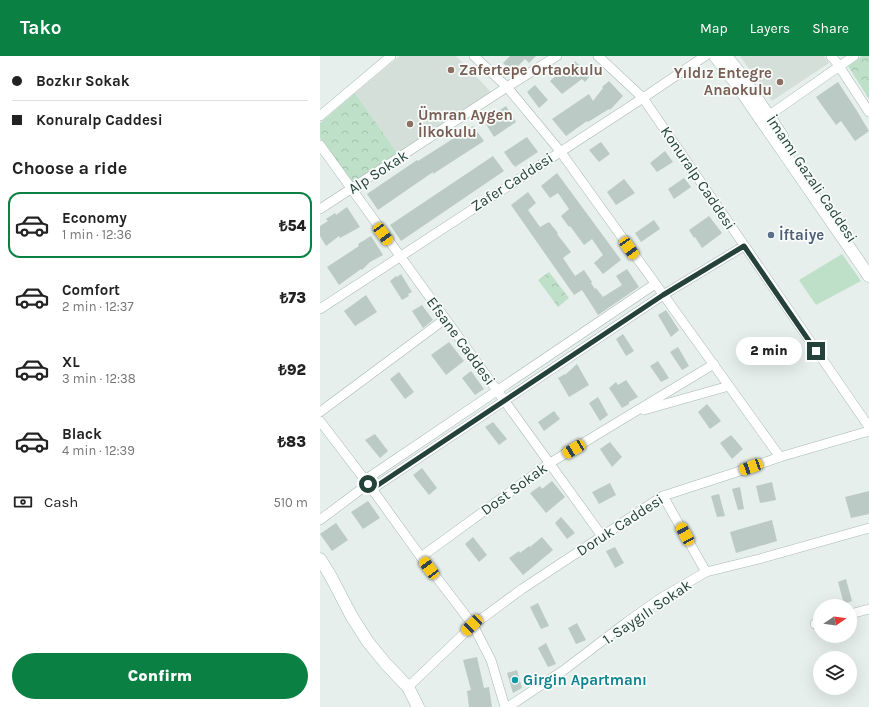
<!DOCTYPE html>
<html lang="en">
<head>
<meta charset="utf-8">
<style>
	:root { --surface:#fff; --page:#f2f2f2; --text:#222; --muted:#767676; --line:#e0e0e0; --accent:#0b8043 }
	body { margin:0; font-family:Karla,sans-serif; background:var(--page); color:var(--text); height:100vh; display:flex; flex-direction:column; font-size:15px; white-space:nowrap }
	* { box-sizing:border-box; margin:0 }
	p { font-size:13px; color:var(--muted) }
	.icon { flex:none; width:22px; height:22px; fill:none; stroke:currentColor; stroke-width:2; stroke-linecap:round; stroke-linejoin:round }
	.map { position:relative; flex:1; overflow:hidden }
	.panel { display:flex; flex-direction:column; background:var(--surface); width:320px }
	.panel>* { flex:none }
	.banner { display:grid; align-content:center; height:88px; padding:0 12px; background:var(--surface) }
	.needle { width:26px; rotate:77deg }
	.controls { position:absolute; left:493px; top:543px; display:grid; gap:8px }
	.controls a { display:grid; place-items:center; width:44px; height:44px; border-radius:50%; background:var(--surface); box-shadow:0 4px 16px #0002; font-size:20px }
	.end { position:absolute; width:18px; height:18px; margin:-9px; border:5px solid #24423a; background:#fff; box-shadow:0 0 0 2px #fff }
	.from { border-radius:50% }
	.bubble { position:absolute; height:28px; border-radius:14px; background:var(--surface); box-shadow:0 4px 16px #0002; font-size:13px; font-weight:800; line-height:28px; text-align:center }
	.car { position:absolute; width:12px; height:24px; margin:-12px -6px; border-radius:5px; box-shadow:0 0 3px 1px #0007; background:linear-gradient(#f5c518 24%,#345 0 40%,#f5c518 0 76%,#345 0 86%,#f5c518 0) }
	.banner b { display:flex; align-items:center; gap:14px; height:38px; font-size:15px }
	.banner b+b { border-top:1px solid var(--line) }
	.banner i { width:10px; height:10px; background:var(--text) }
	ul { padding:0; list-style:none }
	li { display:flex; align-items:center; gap:12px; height:66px; margin:0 8px 6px; padding:0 4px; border:2px solid transparent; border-radius:12px }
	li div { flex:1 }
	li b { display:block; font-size:15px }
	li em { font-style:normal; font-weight:800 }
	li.active { border-color:var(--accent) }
	li>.icon { width:36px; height:36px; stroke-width:1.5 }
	h2 { padding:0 12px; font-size:18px; line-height:48px }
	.pay { display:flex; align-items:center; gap:10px; height:44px; padding:0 12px; font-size:15px }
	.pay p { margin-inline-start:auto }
	.primary-button { display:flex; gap:8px; margin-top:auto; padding:8px 12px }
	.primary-button a { flex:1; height:46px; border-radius:24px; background:var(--accent); color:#fff; font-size:16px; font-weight:800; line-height:46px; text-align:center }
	header { display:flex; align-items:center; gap:24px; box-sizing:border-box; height:56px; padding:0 20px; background:var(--accent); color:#fff }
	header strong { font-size:19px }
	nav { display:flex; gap:22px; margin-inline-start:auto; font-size:14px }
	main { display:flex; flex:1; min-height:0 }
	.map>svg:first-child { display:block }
	.built { fill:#d4dfda }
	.park { fill:url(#park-crowns) }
	.pitch { fill:#bfe0c8 }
	.building { fill:#bbcac4 }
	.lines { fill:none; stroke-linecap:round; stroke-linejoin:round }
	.street-casing { stroke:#a8b8b2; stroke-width:10 }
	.secondary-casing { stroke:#a4bbb3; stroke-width:13 }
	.street { stroke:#fff; stroke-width:9 }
	.secondary { stroke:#fff; stroke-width:12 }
	.route { stroke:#24423a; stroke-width:5 }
	.education-dot { fill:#8d6e63; stroke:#f7fbf9; stroke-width:1.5 }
	.service-dot { fill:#5c6f8a; stroke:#f7fbf9; stroke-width:1.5 }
	.culture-dot { fill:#0f9aa8; stroke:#f7fbf9; stroke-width:1.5 }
	.labels { text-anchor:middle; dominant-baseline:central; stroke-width:3.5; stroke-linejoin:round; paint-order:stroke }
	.education-label { font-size:15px; font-weight:bold; fill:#785e54; stroke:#f7fbf9; text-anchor:start }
	.street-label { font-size:15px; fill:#24423a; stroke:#f7fbf9 }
	.service-label { font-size:15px; font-weight:bold; fill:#4e5e75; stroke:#f7fbf9; text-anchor:start }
	.culture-label { font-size:15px; font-weight:bold; fill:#0d838f; stroke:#f7fbf9; text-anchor:start }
</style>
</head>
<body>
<header>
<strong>Tako</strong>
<nav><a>Map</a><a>Layers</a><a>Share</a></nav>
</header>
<main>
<section class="panel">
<div class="banner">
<b><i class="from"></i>Bozkır Sokak</b>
<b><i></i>Konuralp Caddesi</b>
</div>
<h2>Choose a ride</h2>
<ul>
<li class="active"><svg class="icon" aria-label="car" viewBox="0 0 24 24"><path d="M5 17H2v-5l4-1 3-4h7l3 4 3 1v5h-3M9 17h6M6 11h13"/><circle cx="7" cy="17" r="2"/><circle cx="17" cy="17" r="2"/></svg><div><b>Economy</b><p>1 min · 12:36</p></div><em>₺54</em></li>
<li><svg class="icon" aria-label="car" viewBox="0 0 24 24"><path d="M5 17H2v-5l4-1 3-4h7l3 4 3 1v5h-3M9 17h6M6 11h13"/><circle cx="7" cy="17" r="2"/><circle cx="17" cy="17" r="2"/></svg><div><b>Comfort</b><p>2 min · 12:37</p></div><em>₺73</em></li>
<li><svg class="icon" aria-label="car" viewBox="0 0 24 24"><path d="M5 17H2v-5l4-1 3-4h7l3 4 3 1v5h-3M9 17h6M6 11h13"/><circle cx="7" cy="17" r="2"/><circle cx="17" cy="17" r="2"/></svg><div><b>XL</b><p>3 min · 12:38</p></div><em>₺92</em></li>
<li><svg class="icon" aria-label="car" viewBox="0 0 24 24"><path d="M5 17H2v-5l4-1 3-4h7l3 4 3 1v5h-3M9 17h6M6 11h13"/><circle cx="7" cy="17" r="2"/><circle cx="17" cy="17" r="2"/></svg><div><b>Black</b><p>4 min · 12:39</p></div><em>₺83</em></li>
</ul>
<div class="pay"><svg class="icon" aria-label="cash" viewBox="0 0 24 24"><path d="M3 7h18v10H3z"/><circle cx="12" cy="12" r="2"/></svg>Cash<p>510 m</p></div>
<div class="primary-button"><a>Confirm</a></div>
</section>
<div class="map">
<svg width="549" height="651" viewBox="0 0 549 651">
	<defs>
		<pattern id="park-crowns" width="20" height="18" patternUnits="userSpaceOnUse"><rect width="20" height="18" fill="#bfe0c8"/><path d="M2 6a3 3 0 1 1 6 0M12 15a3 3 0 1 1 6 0" fill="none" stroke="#a4c1ad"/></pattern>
	</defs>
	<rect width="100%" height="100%" fill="#e6efeb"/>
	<g class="built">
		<path d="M80,0H136L172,37L78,98L35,37Z"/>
		<path d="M420,0H504L509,7L452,45Z"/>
	</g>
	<g class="park">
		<path d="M542,0H549V43L528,10Z"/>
		<path d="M35,37L78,98L32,128L0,82V67Z"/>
		<path d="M229,216L249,242L238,251L218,224Z"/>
	</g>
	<path class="pitch" d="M522,198L541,225L496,249L479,224Z"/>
	<g class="building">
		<path d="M190,0H216L209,7L205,3L192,16L183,7Z"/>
		<path d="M255,5L270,20L265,26L262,23L242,38L230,25L243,14L245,16Z"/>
		<path d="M289,25L303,40L290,54L289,53L268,66L267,65L246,80L232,63L269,38L273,45L283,32L282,31Z"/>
		<path d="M518,26L537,55L549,75L535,85L521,65L516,69L496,41Z"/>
		<path d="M215,29L228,44L219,52L207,36Z"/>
		<path d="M186,50L196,66L174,81L164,65Z"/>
		<path d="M153,70L164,85L113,118V116L58,154L47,138L97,104L98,105Z"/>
		<path d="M207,81L218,96L195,111L194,109H193L184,96Z"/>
		<path d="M281,86L290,98L279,106L269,94Z"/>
		<path d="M345,95L353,106L337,116L330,107Z"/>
		<path d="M173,100L184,115L81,185L70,169Z"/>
		<path d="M237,117L301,204L283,218L274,207L283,199L272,183L264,189L250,170L249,171L241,160L249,153L238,137L230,142L221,130Z"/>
		<path d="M364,122L371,131L354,143L348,133Z"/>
		<path d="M304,123L315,137L296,149L287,136Z"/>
		<path d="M208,136L216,147L208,154L220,171L229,166L238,177L237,178L251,196L243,202L255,220L264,214L272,226L271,227L275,233L276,232L283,241L302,229L296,220L307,213L319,231L278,259L262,234L254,239L191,149Z"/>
		<path d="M27,151L40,171L20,182L19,180L6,190L0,180V170L8,165L6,163L15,157L16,159Z"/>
		<path d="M389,160L402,177L382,192L375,181L374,182L369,174Z"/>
		<path d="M334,164L340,173L321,186L315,177Z"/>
		<path d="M51,180L63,199L50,206L42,214L41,213L19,229L7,211L39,190L38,188Z"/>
		<path d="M81,218L92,236L88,238L89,240L82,244L70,225L76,220L77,221Z"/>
		<path d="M46,239L57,256L35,270L24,255Z"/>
		<path d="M102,249L113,264L103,272L92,255Z"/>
		<path d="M346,254L359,274L351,281L338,259Z"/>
		<path d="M303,278L314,295L306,300L296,283Z"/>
		<path d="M129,286L144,305L126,319L111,299Z"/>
		<path d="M358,291L369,310L362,314L350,296Z"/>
		<path d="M338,305L349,322L341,326L330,310Z"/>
		<path d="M257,308L269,329L249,341L238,322L245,318V319Z"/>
		<path d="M151,315L164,333L155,339L142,322Z"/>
		<path d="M79,316L94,336L85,343L70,323Z"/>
		<path d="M306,324L318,341L309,346V348L302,352L289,332L296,326L298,329Z"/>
		<path d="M278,341L288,359L280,365L269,347Z"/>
		<path d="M387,348L401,365L390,373L378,356Z"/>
		<path d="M234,355L240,363L224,375L218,366Z"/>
		<path d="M173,366L187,383L179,389L165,371Z"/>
		<path d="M55,378L68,395L60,402L45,384Z"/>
		<path d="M411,379L423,393L412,403L400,387Z"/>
		<path d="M290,386L302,401L292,411L280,393Z"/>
		<path d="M102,412L117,432L109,439L93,419Z"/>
		<path d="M232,425L245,441L226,457L210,437L220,430L222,433Z"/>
		<path d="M452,426L456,444L440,447L436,430Z"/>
		<path d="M290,427L296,439L279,448L272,436Z"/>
		<path d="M420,431L424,453L418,454L412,433Z"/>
		<path d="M549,435V458L531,462L525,441Z"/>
		<path d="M399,438L405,460L397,461L391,440Z"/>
		<path d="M48,445L60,462L43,473L31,456Z"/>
		<path d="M241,461L255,477L247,483L235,467Z"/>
		<path d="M452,464L457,485L416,497L410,476Z"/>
		<path d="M16,467L28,484L12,495L0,478Z"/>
		<path d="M153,481L167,499L159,506L145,488Z"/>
		<path d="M222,481L233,494L203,519L189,502L199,495L200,497L209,490L210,491Z"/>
		<path d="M295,491L304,507L295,512L286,495Z"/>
		<path d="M526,523L532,545L524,548L518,526Z"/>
		<path d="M218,547L229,570L221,573L210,551Z"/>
		<path d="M257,567L266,584L256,588L248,572Z"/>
		<path d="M226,587L236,608L228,611L218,592Z"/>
		<path d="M157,601L164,632L169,631L172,651H149L147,635L151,634L143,604Z"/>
		<path d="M197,614L202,632L193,637L187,617Z"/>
	</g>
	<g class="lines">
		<g class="street-casing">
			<g id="street">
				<path d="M154,0L187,31L240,95L460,401"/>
				<path d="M278,0L323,42L549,371"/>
				<path d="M511,0L517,7L549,56"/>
				<path d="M0,60L71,0"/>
				<path d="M448,60L534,0"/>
				<path d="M0,89C93,220 189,349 282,480"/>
				<path d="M0,153L187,31L237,0"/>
				<path d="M0,253L323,42L385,0"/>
				<path d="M324,354L409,330"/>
				<path d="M0,356L125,263"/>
				<path d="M0,365L45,424L52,433L101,501L153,569L171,604L185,651"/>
				<path d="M45,424L335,228"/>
				<path d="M52,433L343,239L424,190"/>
				<path d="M343,440L386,516"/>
				<path d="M0,464L48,428"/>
				<path d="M101,501L230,407L394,308"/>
				<path d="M530,558L549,553"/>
				<path d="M495,568L500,567"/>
				<path d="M88,631L153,569L202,533L343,440L417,416L460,401L549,375"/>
				<path d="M188,651L244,614L307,566L341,542L386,516L439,503L549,472"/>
			</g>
		</g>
		<g class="secondary-casing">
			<g id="secondary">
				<path d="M395,0L415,26L549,220"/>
				<path d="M406,0L422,20L462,80"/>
				<path d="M0,503L10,519L32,561L48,586L66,608L88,631L98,651"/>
			</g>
		</g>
		<use href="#street" class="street"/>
		<use href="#secondary" class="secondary"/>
	</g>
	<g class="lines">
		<path class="route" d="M48,428L52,433L343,239L424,190L496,295"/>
	</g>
	<g class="education-dot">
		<circle cx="131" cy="14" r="4"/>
		<circle cx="460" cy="26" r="4"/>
		<circle cx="90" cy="68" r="4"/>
	</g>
	<circle class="service-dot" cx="451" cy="179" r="4"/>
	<circle class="culture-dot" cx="195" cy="624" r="4"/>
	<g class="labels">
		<g class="education-label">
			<text x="139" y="14">Zafertepe Ortaokulu</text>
			<text x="452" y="17" text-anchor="end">Yıldız Entegre<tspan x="452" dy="17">Anaokulu</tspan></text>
			<text x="98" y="59">Ümran Aygen<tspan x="98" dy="17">İlkokulu</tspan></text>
		</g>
		<g class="street-label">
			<text transform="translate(58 116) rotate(-33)">Alp Sokak</text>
			<text transform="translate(378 122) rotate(56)">Konuralp Caddesi</text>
			<text transform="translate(492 123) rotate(56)">İmamı Gazali Caddesi</text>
			<text transform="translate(192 126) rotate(-33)">Zafer Caddesi</text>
			<text transform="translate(141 285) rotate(54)">Efsane Caddesi</text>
			<text transform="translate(194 433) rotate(-36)">Dost Sokak</text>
			<text transform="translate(300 469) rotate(-33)">Doruk Caddesi</text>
			<text transform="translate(327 556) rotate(-34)">1. Saygılı Sokak</text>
		</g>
		<g class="service-label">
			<text x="459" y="179">İftaiye</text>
		</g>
		<g class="culture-label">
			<text x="203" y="624">Girgin Apartmanı</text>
		</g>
	</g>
</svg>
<div class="controls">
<a><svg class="needle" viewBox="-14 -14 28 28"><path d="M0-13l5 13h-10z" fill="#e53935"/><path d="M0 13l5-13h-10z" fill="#767676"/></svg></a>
<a><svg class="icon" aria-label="layers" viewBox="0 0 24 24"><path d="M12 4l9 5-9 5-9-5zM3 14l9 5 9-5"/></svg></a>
</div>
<i class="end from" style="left:48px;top:428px"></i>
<i class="end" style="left:496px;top:295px"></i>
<div class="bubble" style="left:416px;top:281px;width:66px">2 min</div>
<i class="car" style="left:63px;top:178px;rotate:144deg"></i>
<i class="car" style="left:309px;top:192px;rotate:145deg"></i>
<i class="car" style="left:254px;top:393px;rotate:239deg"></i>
<i class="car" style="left:431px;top:411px;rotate:250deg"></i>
<i class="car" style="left:365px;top:478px;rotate:331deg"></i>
<i class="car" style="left:109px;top:512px;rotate:323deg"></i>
<i class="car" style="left:152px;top:569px;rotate:226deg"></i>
</div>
</main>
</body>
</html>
